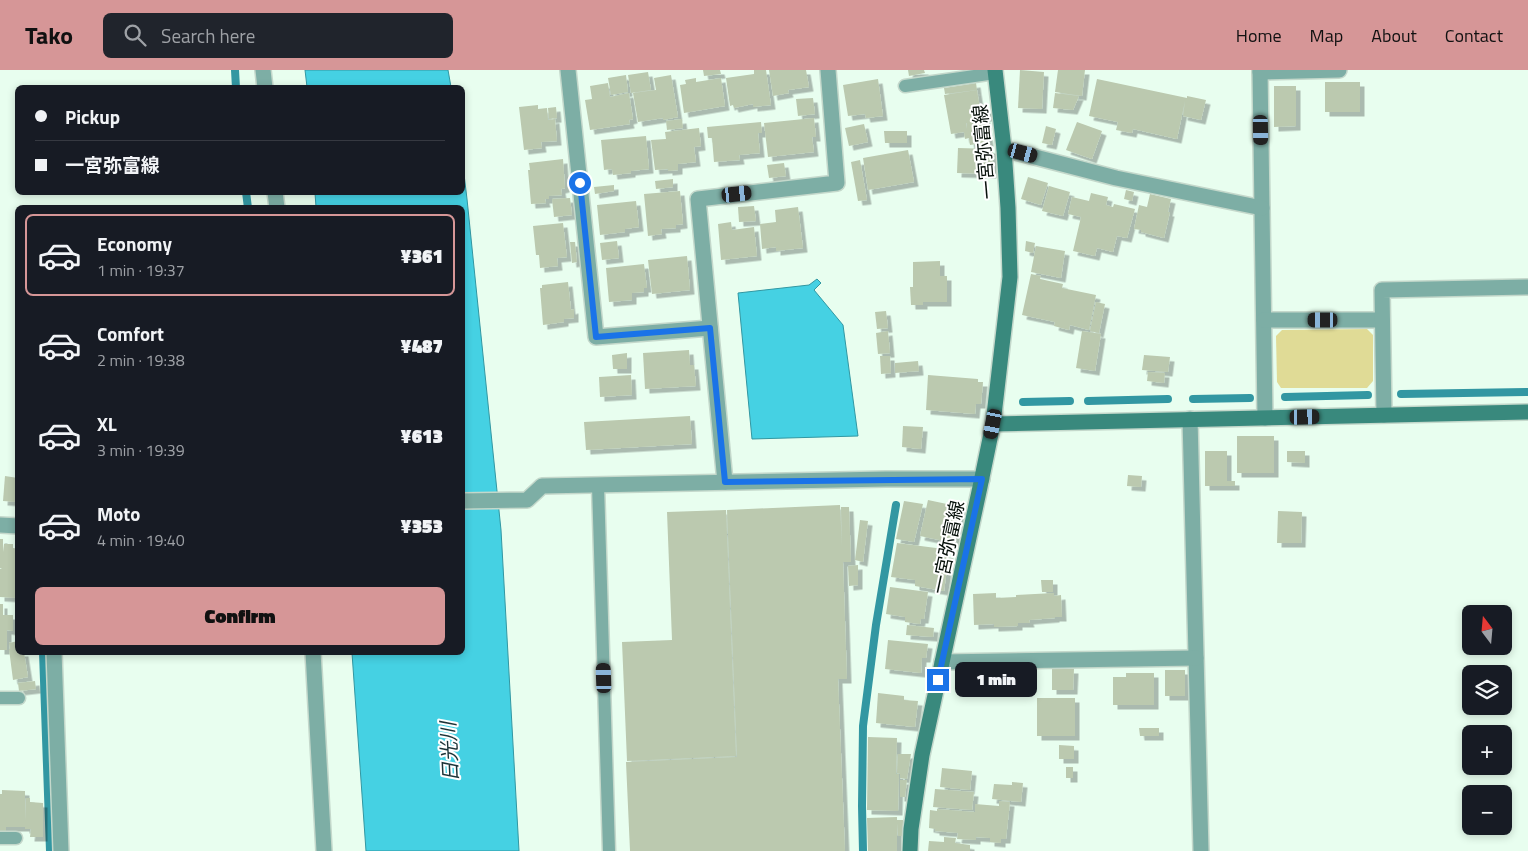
<!DOCTYPE html>
<html lang="en">
<head>
<meta charset="utf-8">
<style>
	:root { --surface:#171b24; --page:#20242c; --text:#f1f3f6; --muted:#9ea1a6; --line:#363941; --accent:#d69697 }
	body { margin:0; font-family:"Titillium Web","Noto Sans JP",sans-serif; background:var(--page); color:var(--text); height:100vh; display:flex; flex-direction:column; font-size:19px; white-space:nowrap }
	* { box-sizing:border-box; margin:0 }
	p { font-size:16px; color:var(--muted) }
	.icon { flex:none; width:28px; height:28px; fill:none; stroke:currentColor; stroke-width:2; stroke-linecap:round; stroke-linejoin:round }
	.map { position:relative; flex:1; overflow:hidden }
	.sheet { position:absolute; left:15px; top:135px; width:450px; height:450px; display:flex; flex-direction:column; background:var(--surface); border-radius:8px; box-shadow:0 2px 8px #0003 }
	.sheet>* { flex:none }
	.guide { position:absolute; left:15px; top:15px; width:450px; height:110px; border-radius:8px; box-shadow:0 2px 8px #0003; display:grid; align-content:center; height:110px; padding:0 20px; background:var(--surface) }
	.needle { width:32px; rotate:344deg }
	.fabs { position:absolute; left:1462px; top:535px; display:grid; gap:10px }
	.fabs a { display:grid; place-items:center; width:50px; height:50px; border-radius:8px; background:var(--surface); box-shadow:0 2px 8px #0003; font-size:25px }
	.end { position:absolute; width:22px; height:22px; margin:-11px; border:6px solid #1a73e8; background:#fff; box-shadow:0 0 0 2px #fff }
	.from { border-radius:50% }
	.bubble { position:absolute; height:35px; border-radius:8px; background:var(--surface); box-shadow:0 2px 8px #0003; font-size:16px; font-weight:800; line-height:35px; text-align:center }
	.car { position:absolute; width:15px; height:30px; margin:-15px -8px; border-radius:6px; box-shadow:0 0 4px 1px #0007; background:linear-gradient(#222 24%,#8ab4d8 0 40%,#222 0 76%,#8ab4d8 0 86%,#222 0) }
	.guide b { display:flex; align-items:center; gap:18px; height:48px; font-size:19px }
	.guide b+b { border-top:1px solid var(--line) }
	.guide i { width:12px; height:12px; background:var(--text) }
	ul { padding:9px 0 0; list-style:none }
	li { display:flex; align-items:center; gap:15px; height:82px; margin:0 10px 8px; padding:0 10px; border:2px solid transparent; border-radius:8px }
	li div { flex:1 }
	li b { display:block; font-size:19px }
	li em { font-style:normal; font-weight:800 }
	li.active { border-color:var(--accent) }
	li>.icon { width:45px; height:45px; stroke-width:1.5 }
	.button { display:flex; gap:10px; margin-top:auto; padding:10px 20px }
	.button a { flex:1; height:58px; border-radius:8px; background:var(--accent); color:#111; font-size:20px; font-weight:800; line-height:58px; text-align:center }
	header { display:flex; align-items:center; gap:30px; box-sizing:border-box; height:70px; padding:0 25px; background:var(--accent); color:#111 }
	header strong { font-size:24px }
	nav { display:flex; gap:28px; margin-inline-start:auto; font-size:18px }
	.search { width:350px; height:45px; background:var(--page); display:flex; align-items:center; gap:12px; box-sizing:border-box; padding:0 18px; border-radius:8px; color:var(--muted); font-size:19px }
	.map>svg:first-child { display:block }
	.green { fill:#e0db96 }
	.water { fill:#45d1e3; stroke:#3297a2 }
	.lines { fill:none; stroke-linecap:round; stroke-linejoin:round }
	.stream { stroke:#3297a2; stroke-width:8 }
	.building { fill:#bbc9af; filter:url(#shadow) }
	.lane-casing { stroke:#c4d8cb; stroke-width:15 }
	.street-casing { stroke:#c4d8cb; stroke-width:18 }
	.secondary-casing { stroke:#c4d8cb; stroke-width:18 }
	.lane { stroke:#7daea5; stroke-width:12 }
	.street { stroke:#7daea5; stroke-width:15 }
	.secondary { stroke:#39897d; stroke-width:15 }
	.route { stroke:#1a73e8; stroke-width:6 }
	.labels { text-anchor:middle; dominant-baseline:central; stroke-width:4; stroke-linejoin:round; paint-order:stroke }
	.street-label { font-size:19px; fill:#07110b; stroke:#fff }
	.water-label { font-size:20px; font-style:italic; fill:#1c3337; stroke:#fff }
</style>
</head>
<body>
<header>
<strong>Tako</strong>
<div class="search"><svg class="icon" aria-label="search" viewBox="0 0 24 24"><circle cx="10" cy="10" r="6"/><path d="M15 15l6 6"/></svg>Search here</div>
<nav><a>Home</a><a>Map</a><a>About</a><a>Contact</a></nav>
</header>
<div class="map">
<svg width="1528" height="781" viewBox="0 0 1528 781">
	<defs>
		<filter id="shadow"><feDropShadow dx="4.5" dy="4.5" stdDeviation="0" flood-color="#0004"/></filter>
	</defs>
	<rect width="100%" height="100%" fill="#e8feef"/>
	<path class="green" d="M1367,259L1373,265V311L1367,318H1281L1277,312L1276,266L1282,260Z"/>
	<g class="water">
		<path d="M305,0H448L451,17H307Z"/>
		<path d="M463,96L467,129L501,460L519,781H366L352,583L462,582V138L316,137L315,123L462,122Z"/>
		<path d="M817,209L821,213L814,220L843,255L858,366L752,369L738,223L809,215Z"/>
	</g>
	<g class="lines">
		<g class="stream">
			<path d="M235,0L236,18"/>
			<path d="M246,122L248,138"/>
			<path d="M1401,324L1528,322"/>
			<path d="M1285,327L1368,325"/>
			<path d="M1193,329L1250,328"/>
			<path d="M1088,331L1168,329"/>
			<path d="M1023,332L1070,331"/>
			<path d="M43,582L50,781"/>
			<path d="M863,781L862,736L863,656L876,555L896,435"/>
		</g>
	</g>
	<g class="building">
		<path d="M703,0H720L721,4L704,6Z"/>
		<path d="M754,0H766L771,35L753,37V34L734,38L733,35L730,36L726,8L754,4Z"/>
		<path d="M769,0H806L809,17L788,20L789,23L773,26Z"/>
		<path d="M908,0H924L925,3L909,6Z"/>
		<path d="M1020,0L1044,2L1042,39L1018,38Z"/>
		<path d="M1058,0H1085L1082,26L1055,22Z"/>
		<path d="M648,2L651,20L631,23L628,5Z"/>
		<path d="M626,5L628,22L611,25L608,8Z"/>
		<path d="M671,5L678,47L663,50V48L638,52L633,23L656,20L654,8Z"/>
		<path d="M696,8V12L721,8L725,36L684,43L680,15L686,14L685,10Z"/>
		<path d="M878,9L883,46L866,48L865,44L848,46L843,15Z"/>
		<path d="M1097,9L1187,28V26L1206,30L1201,50L1183,46L1185,31L1177,69L1133,59L1132,63L1116,60L1118,52L1089,46Z"/>
		<rect x="1325" y="12" width="35" height="30"/>
		<path d="M608,13L610,27L629,23L633,49L629,50L630,54L590,60L585,30L592,29L590,16Z"/>
		<path d="M976,13L977,20L945,24L944,18Z"/>
		<path d="M1274,16H1296V56L1274,57Z"/>
		<path d="M977,20L981,45V40L987,39L988,47H985L986,50L961,54L966,53L967,59V53L986,50L989,72L970,75L969,68L965,69L964,62L951,64L944,25Z"/>
		<path d="M1055,23L1079,26L1073,40L1053,38Z"/>
		<path d="M813,28L815,44L798,46L796,29Z"/>
		<path d="M538,35V39L547,38L548,50L555,49L557,71L541,72L542,78L524,80L519,37Z"/>
		<path d="M556,37L557,48L549,49L548,38Z"/>
		<path d="M814,48L816,67H812L814,82L768,87L764,53Z"/>
		<path d="M682,49L683,58L667,60L666,51Z"/>
		<path d="M761,52L762,63H758L760,83L739,85L740,90L714,92L712,68H708L707,57Z"/>
		<path d="M1077,52L1102,61L1092,89L1066,80Z"/>
		<path d="M864,54L868,72L849,76L845,58Z"/>
		<path d="M1046,56L1056,59L1052,75L1042,73Z"/>
		<path d="M699,58L701,76L694,77L696,92L678,94V100L668,101V99L655,100L651,70L666,69L665,62Z"/>
		<path d="M884,61H907V73H885Z"/>
		<path d="M646,66L649,99L631,101V103L613,105L612,99L604,100L601,70Z"/>
		<path d="M958,78L993,79L992,104L957,103Z"/>
		<path d="M908,80L914,112L868,120L863,88Z"/>
		<path d="M563,89L565,118L561,119L562,125L549,126V129H545L546,133L531,134L528,100H530L529,93Z"/>
		<path d="M860,90L867,130L858,131L851,92Z"/>
		<path d="M784,93L786,106L769,108L767,95Z"/>
		<path d="M1028,107L1048,113L1041,135L1021,129Z"/>
		<path d="M673,109V117L656,119L655,111Z"/>
		<path d="M614,115V121L595,124L594,117Z"/>
		<path d="M1049,116L1070,122L1063,146L1042,141Z"/>
		<path d="M1126,120L1134,122L1132,131L1124,129Z"/>
		<path d="M680,121L683,154L676,155V158L661,159L662,164L648,166L644,124Z"/>
		<path d="M1091,123L1108,127L1106,135L1113,137L1114,134L1135,139L1127,168L1117,166L1113,182L1097,178L1095,186L1073,181L1081,147L1068,144L1072,127L1089,131Z"/>
		<path d="M1150,124L1171,129L1168,142H1170L1164,168L1141,162V160L1134,159L1139,135L1147,137Z"/>
		<path d="M570,128L572,145L554,147L552,129Z"/>
		<path d="M636,131L639,157L625,159V162L600,165L597,135Z"/>
		<path d="M754,136L756,151L739,152L738,137Z"/>
		<path d="M798,137L803,178L776,181V177L762,179L760,154L776,152L775,140Z"/>
		<path d="M731,152L732,160L754,157L757,186L721,190L718,154Z"/>
		<path d="M563,153L567,187L557,188L558,196L540,198L539,185H536L533,156Z"/>
		<path d="M617,171L619,188L602,190L600,173Z"/>
		<path d="M1026,171L1035,173L1033,183L1025,181Z"/>
		<path d="M570,172H575L577,192L572,193Z"/>
		<path d="M1036,176L1065,181L1061,208L1031,202Z"/>
		<path d="M687,186L690,220L652,224L648,190Z"/>
		<path d="M940,191V206H947V232H923V235H911L910,217H913V192Z"/>
		<path d="M644,194L647,218H644V222L632,223V230L609,232L606,198Z"/>
		<path d="M1031,204L1041,206L1040,209L1063,214L1062,218L1096,225L1089,260L1070,255L1069,260L1054,256L1055,252L1022,245Z"/>
		<path d="M568,212L571,240L574,239V248L564,249V252L543,255L540,218H542V215Z"/>
		<path d="M1096,232L1105,234L1099,263L1090,261Z"/>
		<path d="M886,241L888,258L877,259L875,242Z"/>
		<path d="M888,261L890,283L878,284L876,263Z"/>
		<path d="M1082,261L1101,264L1095,301L1076,298Z"/>
		<path d="M689,280L690,295H694L696,316L645,319L643,283Z"/>
		<path d="M627,283V299H613L612,285Z"/>
		<path d="M1144,285L1170,287L1168,302L1142,300Z"/>
		<path d="M880,286H890L891,303L881,304Z"/>
		<path d="M918,291L919,301L895,303V293Z"/>
		<path d="M1148,302L1165,303L1164,313L1147,311Z"/>
		<path d="M631,305L632,325L600,327L599,307Z"/>
		<path d="M928,305L978,309V312H983L981,334H976L975,344L926,340Z"/>
		<path d="M690,346L692,374L586,380L584,352Z"/>
		<path d="M903,356L923,357L921,379L902,377Z"/>
		<rect x="1237" y="366" width="37" height="37"/>
		<path d="M1205,381H1227V411H1235V416H1205Z"/>
		<path d="M1287,381H1305V393L1287,392Z"/>
		<path d="M1128,405L1142,406L1141,417L1127,416Z"/>
		<path d="M5,406L18,408L16,432L3,431Z"/>
		<path d="M928,430L961,437L954,473L920,466Z"/>
		<path d="M904,431L923,434L914,472L896,469Z"/>
		<path d="M840,435L842,477L841,437H849L851,492H843L847,609H838L845,781H630L626,692L737,687L727,440Z"/>
		<path d="M726,440L736,686L627,691L622,572L672,570L667,442Z"/>
		<path d="M1278,441L1302,442L1301,473H1277Z"/>
		<path d="M860,450L868,451L863,492L855,490Z"/>
		<path d="M0,469H3V482L4,474H13V478L18,479V528L0,527V499L2,498H0Z"/>
		<path d="M897,473L944,479L943,483L949,484L944,521L915,516V510L891,507Z"/>
		<path d="M858,495V515L849,516L848,496Z"/>
		<path d="M1041,510H1053V522H1042Z"/>
		<path d="M890,517L928,522L924,549H921L920,554L905,552V547L886,544Z"/>
		<path d="M996,523V528L1016,527V525L1054,523V526L1061,525L1062,547H1055V548L1029,550L1030,553H1018V556L994,557V554L974,555L973,524Z"/>
		<path d="M0,534H3V545H13V561L7,560V580H0Z"/>
		<path d="M907,555L934,558L933,567L906,565Z"/>
		<path d="M888,570L928,574L926,588H922L921,603L885,599Z"/>
		<path d="M18,571V582H24L28,607L13,610L9,579H10L9,573Z"/>
		<path d="M1052,599H1074L1073,620H1052Z"/>
		<rect x="1165" y="600" width="20" height="26"/>
		<path d="M1126,603H1154V635H1113V607H1126Z"/>
		<path d="M35,611L36,619L19,621L18,613Z"/>
		<path d="M878,623L904,626V630L918,631L915,657L876,653Z"/>
		<rect x="1037" y="628" width="38" height="38"/>
		<path d="M1139,658H1159V666H1140Z"/>
		<path d="M868,667L897,668L896,704H899L898,741L867,740Z"/>
		<path d="M1059,675L1074,676V689H1059Z"/>
		<path d="M898,684H911L907,709L900,708V704L897,703Z"/>
		<rect x="1066" y="697" width="7" height="11"/>
		<path d="M942,698L972,701L970,720L940,717Z"/>
		<path d="M900,710H907L905,727H900Z"/>
		<path d="M1012,712L1023,713L1021,732L992,729L994,714L1012,715Z"/>
		<path d="M935,719L974,722L972,740L933,737Z"/>
		<path d="M2,720L25,721V751L26,728H30V732L43,733V767H30L31,759H25V757H6V761H0V724H2Z"/>
		<path d="M999,731L1010,732L1006,769H1001V773L990,772V768L976,767V770L957,769L958,763L935,761V759L929,758L930,740L937,741V739L975,742V734L999,736Z"/>
		<path d="M897,747V750H903V766H898L897,753V781H868L867,748Z"/>
		<path d="M944,767L956,768L955,773L970,775V781H928L929,771L944,772Z"/>
	</g>
	<g class="lines">
		<g class="lane-casing">
			<g id="lane">
				<path d="M905,16L995,3"/>
				<path d="M598,415L609,781"/>
				<path d="M0,628H19"/>
				<path d="M0,768H16"/>
			</g>
		</g>
		<g class="street-casing">
			<g id="street">
				<path d="M263,0L265,18"/>
				<path d="M568,0L596,267L710,258"/>
				<path d="M1260,0L1265,348"/>
				<path d="M1260,2L1339,0"/>
				<path d="M1004,79L1116,108L1262,138"/>
				<path d="M275,122L277,138"/>
				<path d="M1264,250H1382"/>
				<path d="M1384,345L1382,220L1528,217"/>
				<path d="M1190,349L1201,781"/>
				<path d="M725,412L698,129L837,113L828,0"/>
				<path d="M462,431L527,430L542,416L886,409H982"/>
				<path d="M0,455L18,456"/>
				<path d="M54,582L61,781"/>
				<path d="M313,582L324,781"/>
				<path d="M942,592L1196,588"/>
			</g>
		</g>
		<g class="secondary-casing">
			<g id="secondary">
				<path d="M993,354L1528,342"/>
				<path d="M910,781L911,759L922,685L980,417L993,354L1010,207L1008,138L1004,79L995,0"/>
			</g>
		</g>
		<use href="#lane" class="lane"/>
		<use href="#street" class="street"/>
		<use href="#secondary" class="secondary"/>
	</g>
	<g class="lines">
		<path class="route" d="M580,113L596,267L710,258L725,412L982,409L938,610"/>
	</g>
	<g class="labels">
		<g class="street-label">
			<text transform="translate(983 82) rotate(-95)">一宮弥富線</text>
			<text transform="translate(947 477) rotate(-78)">一宮弥富線</text>
		</g>
		<g class="water-label">
			<text transform="translate(449 682) rotate(-93)">日光川</text>
		</g>
	</g>
</svg>
<div class="fabs">
<a><svg class="needle" viewBox="-14 -14 28 28"><path d="M0-13l5 13h-10z" fill="#e53935"/><path d="M0 13l5-13h-10z" fill="#9ea1a6"/></svg></a>
<a><svg class="icon" aria-label="layers" viewBox="0 0 24 24"><path d="M12 4l9 5-9 5-9-5zM3 14l9 5 9-5"/></svg></a>
<a>+</a>
<a>−</a>
</div>
<i class="end from" style="left:580px;top:113px"></i>
<i class="end" style="left:938px;top:610px"></i>
<div class="bubble" style="left:955px;top:592px;width:82px">1 min</div>
<i class="car" style="left:1261px;top:60px;rotate:179deg"></i>
<i class="car" style="left:1023px;top:83px;rotate:105deg"></i>
<i class="car" style="left:737px;top:124px;rotate:84deg"></i>
<i class="car" style="left:1323px;top:250px;rotate:270deg"></i>
<i class="car" style="left:1305px;top:347px;rotate:89deg"></i>
<i class="car" style="left:993px;top:354px;rotate:191deg"></i>
<i class="car" style="left:604px;top:608px;rotate:358deg"></i>
<div class="guide">
<b><i class="from"></i>Pickup</b>
<b><i></i>一宮弥富線</b>
</div>
<section class="sheet">
<ul>
<li class="active"><svg class="icon" aria-label="car" viewBox="0 0 24 24"><path d="M5 17H2v-5l4-1 3-4h7l3 4 3 1v5h-3M9 17h6M6 11h13"/><circle cx="7" cy="17" r="2"/><circle cx="17" cy="17" r="2"/></svg><div><b>Economy</b><p>1 min · 19:37</p></div><em>¥361</em></li>
<li><svg class="icon" aria-label="car" viewBox="0 0 24 24"><path d="M5 17H2v-5l4-1 3-4h7l3 4 3 1v5h-3M9 17h6M6 11h13"/><circle cx="7" cy="17" r="2"/><circle cx="17" cy="17" r="2"/></svg><div><b>Comfort</b><p>2 min · 19:38</p></div><em>¥487</em></li>
<li><svg class="icon" aria-label="car" viewBox="0 0 24 24"><path d="M5 17H2v-5l4-1 3-4h7l3 4 3 1v5h-3M9 17h6M6 11h13"/><circle cx="7" cy="17" r="2"/><circle cx="17" cy="17" r="2"/></svg><div><b>XL</b><p>3 min · 19:39</p></div><em>¥613</em></li>
<li><svg class="icon" aria-label="car" viewBox="0 0 24 24"><path d="M5 17H2v-5l4-1 3-4h7l3 4 3 1v5h-3M9 17h6M6 11h13"/><circle cx="7" cy="17" r="2"/><circle cx="17" cy="17" r="2"/></svg><div><b>Moto</b><p>4 min · 19:40</p></div><em>¥353</em></li>
</ul>
<div class="button"><a>Confirm</a></div>
</section>
</div>
</body>
</html>
